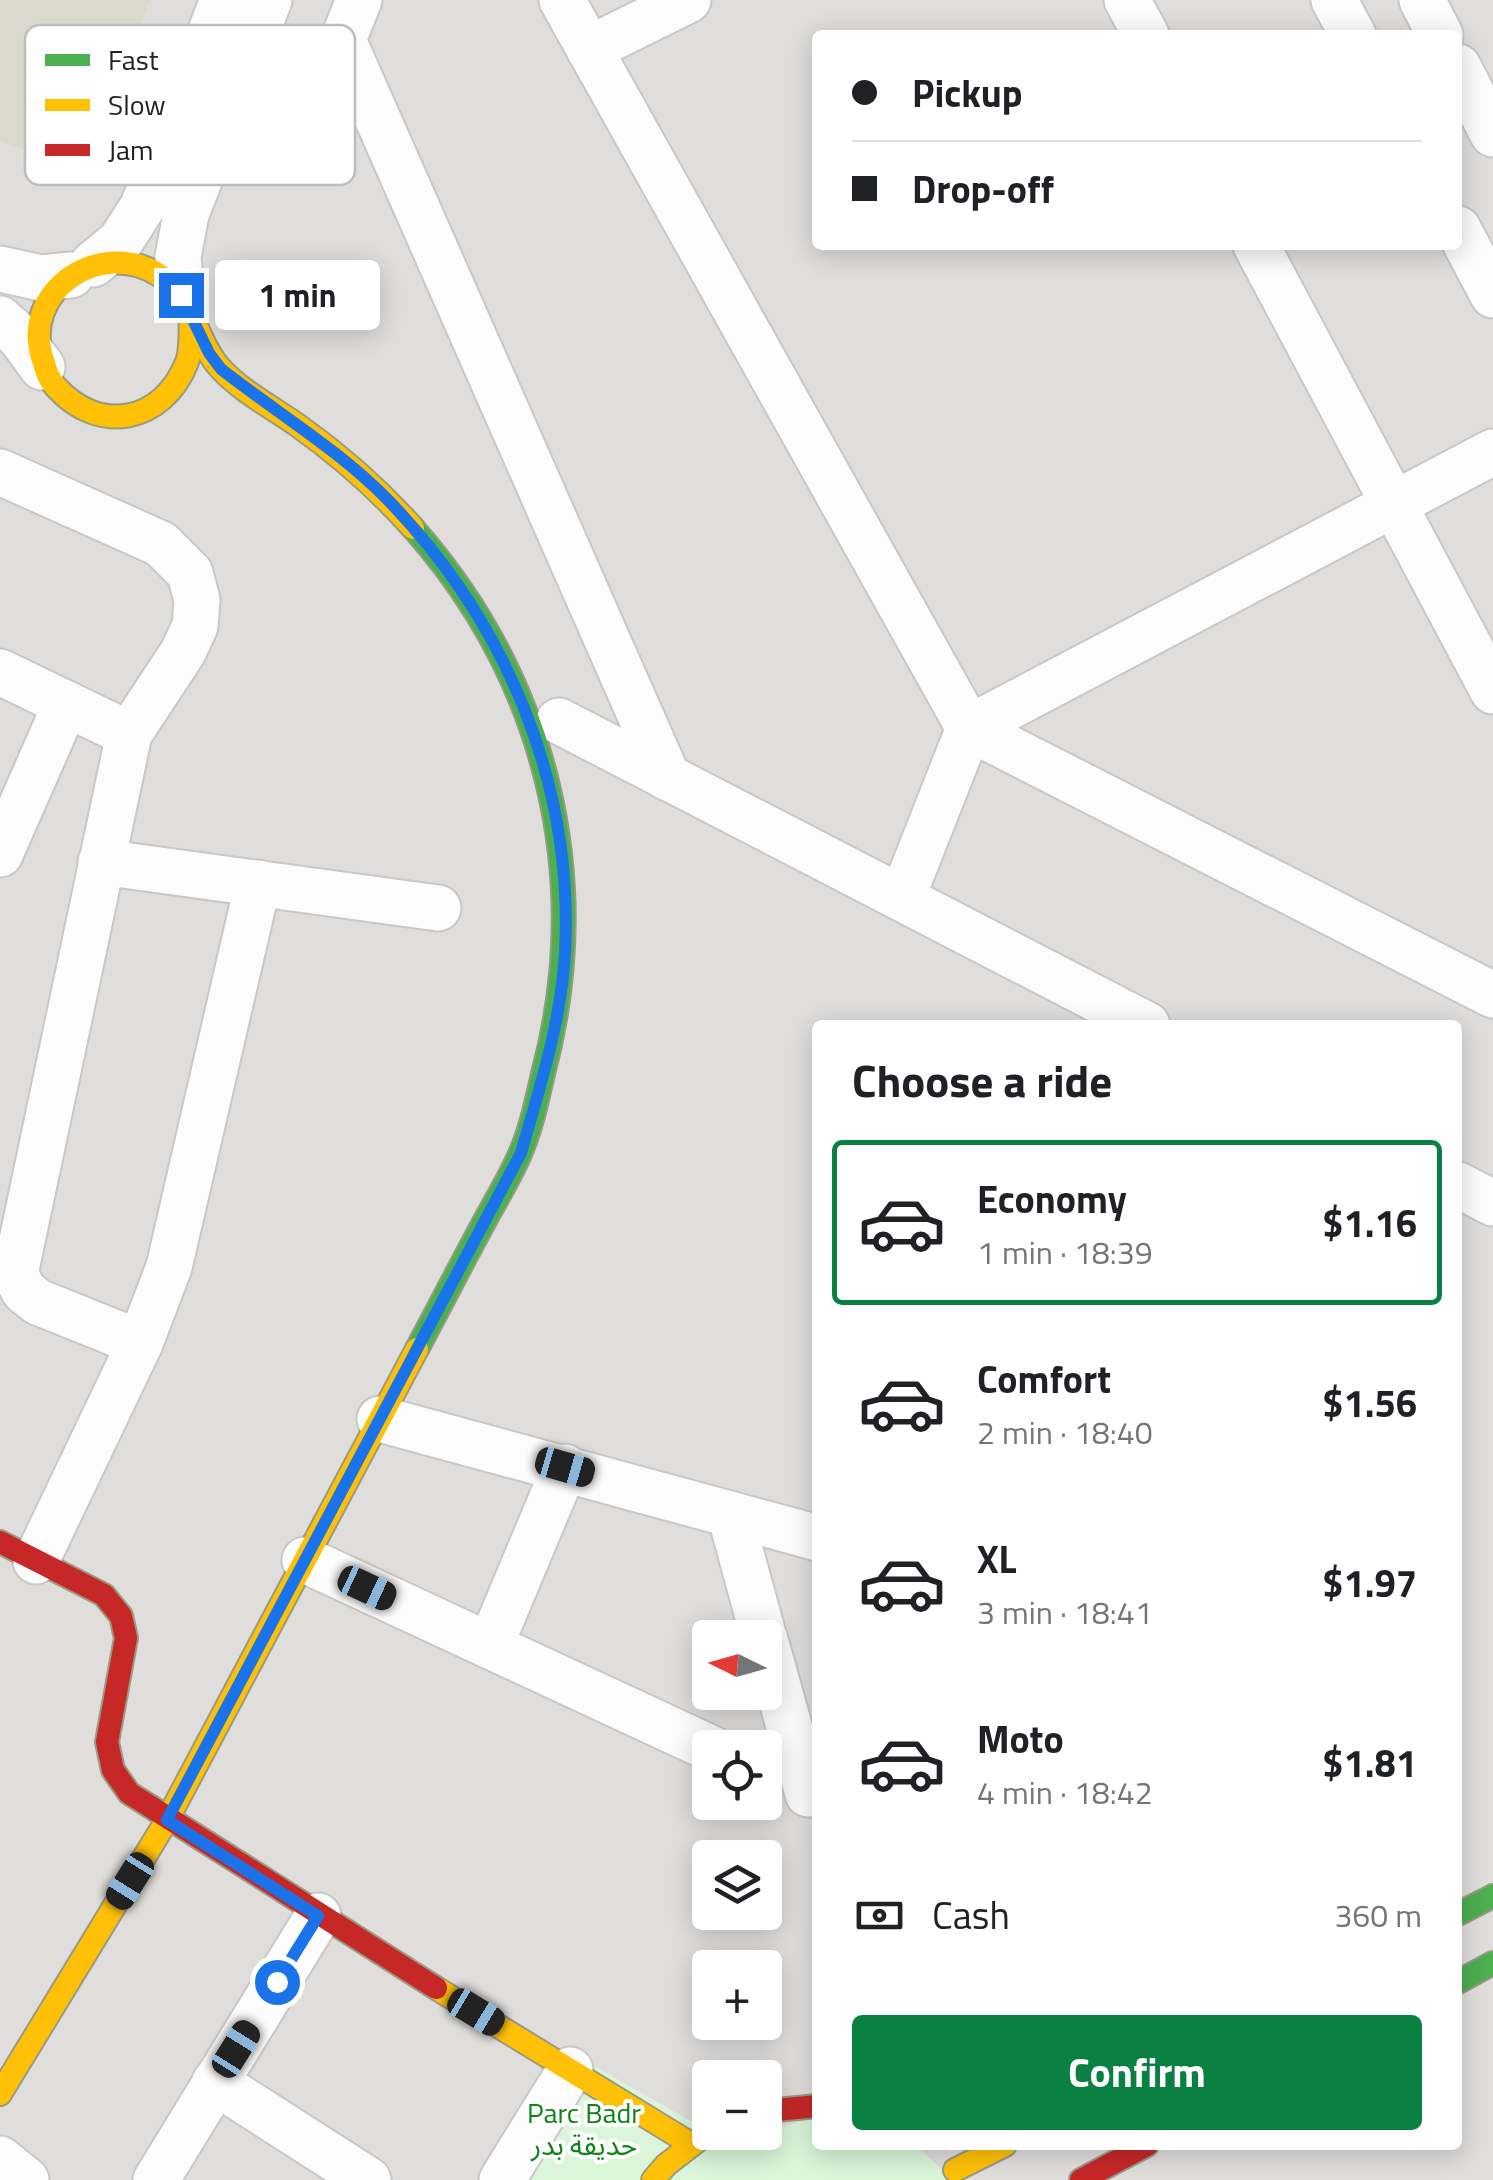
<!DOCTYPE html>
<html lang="en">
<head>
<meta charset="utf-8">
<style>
	:root { --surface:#fff; --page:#f2f2f2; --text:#202124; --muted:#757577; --line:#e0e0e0; --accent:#0b8043 }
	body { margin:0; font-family:"Titillium Web","Noto Sans Arabic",sans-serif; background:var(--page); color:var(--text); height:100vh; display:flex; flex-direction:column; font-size:38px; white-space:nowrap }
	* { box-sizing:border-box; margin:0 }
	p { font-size:32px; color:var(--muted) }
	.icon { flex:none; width:55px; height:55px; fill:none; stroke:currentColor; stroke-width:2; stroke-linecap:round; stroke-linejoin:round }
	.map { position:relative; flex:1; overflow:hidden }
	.drawer { position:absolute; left:812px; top:1020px; width:650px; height:1130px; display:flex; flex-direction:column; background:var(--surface); border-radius:10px; box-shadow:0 5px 25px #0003 }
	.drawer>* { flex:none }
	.guide { position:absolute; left:812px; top:30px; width:650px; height:220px; border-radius:10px; box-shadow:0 5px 25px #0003; display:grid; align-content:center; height:220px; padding:0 40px; background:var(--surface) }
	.needle { width:65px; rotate:275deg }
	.tools { position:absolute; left:692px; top:1620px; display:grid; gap:20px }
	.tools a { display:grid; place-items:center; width:90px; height:90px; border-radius:10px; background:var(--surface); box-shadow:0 5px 25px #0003; font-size:50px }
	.end { position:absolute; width:45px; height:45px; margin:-22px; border:12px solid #1a73e8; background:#fff; box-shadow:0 0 0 5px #fff }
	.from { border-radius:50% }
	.bubble { position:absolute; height:70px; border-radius:10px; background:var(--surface); box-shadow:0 5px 25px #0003; font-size:32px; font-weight:700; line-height:70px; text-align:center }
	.car { position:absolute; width:30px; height:60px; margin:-30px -15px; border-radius:12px; box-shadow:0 0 8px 2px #0007; background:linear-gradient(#222 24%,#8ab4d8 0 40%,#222 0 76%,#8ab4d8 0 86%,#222 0) }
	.guide b { display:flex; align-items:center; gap:35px; height:95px; font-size:38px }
	.guide b+b { border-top:2px solid var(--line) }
	.guide i { width:25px; height:25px; background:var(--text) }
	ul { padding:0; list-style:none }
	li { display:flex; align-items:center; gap:30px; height:165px; margin:0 20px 15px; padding:0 20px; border:5px solid transparent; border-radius:10px }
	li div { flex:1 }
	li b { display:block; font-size:38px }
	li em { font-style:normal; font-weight:700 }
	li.active { border-color:var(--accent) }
	li>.icon { width:90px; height:90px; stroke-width:1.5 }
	h2 { padding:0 40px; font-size:45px; line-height:120px }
	.pay { display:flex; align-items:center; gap:25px; height:110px; padding:0 40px; font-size:38px }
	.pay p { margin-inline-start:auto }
	.action { display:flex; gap:20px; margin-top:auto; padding:20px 40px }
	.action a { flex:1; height:115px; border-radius:10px; background:var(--accent); color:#fff; font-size:40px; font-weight:700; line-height:115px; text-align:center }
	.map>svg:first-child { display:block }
	.residential { fill:#dfdedc; fill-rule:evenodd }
	.construction { fill:#d9d9cd }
	.park { fill:#daf5da }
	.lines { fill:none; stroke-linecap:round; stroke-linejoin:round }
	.street-casing { stroke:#c9c8c7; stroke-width:49 }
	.fast-casing { stroke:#999a82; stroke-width:26 }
	.slow-casing { stroke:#999a82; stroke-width:26 }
	.jam-casing { stroke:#999a82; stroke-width:26 }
	.street { stroke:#fdfcfc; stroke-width:45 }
	.fast { stroke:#4caf50; stroke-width:22 }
	.slow { stroke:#ffc107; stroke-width:22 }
	.jam { stroke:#c62828; stroke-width:22 }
	.route { stroke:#1a73e8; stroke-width:12 }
	.labels { text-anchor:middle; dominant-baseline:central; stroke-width:8; stroke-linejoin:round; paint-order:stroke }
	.park-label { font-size:28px; fill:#0c8416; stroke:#fff }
	.key { fill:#fff; stroke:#bdbdbd; stroke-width:2.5 }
	.key-label { font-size:28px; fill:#222 }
</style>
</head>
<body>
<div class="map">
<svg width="1493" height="2180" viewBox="0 0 1493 2180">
	<rect width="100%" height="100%" fill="#f0eeeb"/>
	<path class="residential" d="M0,0H1493V2180H0ZM818,35H1458V245H818ZM818,1025H1458V2145H818ZM710,1638H765V1692H710ZM710,1748H765V1802H710ZM710,1858H765V1912H710ZM710,1968H765V2022H710ZM710,2078H765V2132H710Z"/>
	<path class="construction" d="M0,0H150L85,170L0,141Z"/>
	<path class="park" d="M571,2053L710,2132H765L817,2117L818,2145H915L954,2180H489Z"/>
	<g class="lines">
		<g class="street-casing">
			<g id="street">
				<path d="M359,0L343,40L668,778"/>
				<path d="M562,0L969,728L1493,995"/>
				<path d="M1127,0L1146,35"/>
				<path d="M1334,0L1353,35"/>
				<path d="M1422,0L1440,35"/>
				<path d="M589,49L688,0"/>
				<path d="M1458,67L1493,134"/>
				<path d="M1458,229L1493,295"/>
				<path d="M1256,245L1493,691"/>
				<path d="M93,264L120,242L143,206L223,0"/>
				<path d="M0,269L41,278L71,275"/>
				<path d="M181,295L178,257L186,214L269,0"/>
				<path d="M0,319L20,337L42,367"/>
				<path d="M0,472L161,544L190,573L197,600L195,626L183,652L129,734L15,1274L24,1291L38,1302L140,1343L36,1561"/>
				<path d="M0,672L129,734"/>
				<path d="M559,721L1147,1025"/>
				<path d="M0,854L66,704"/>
				<path d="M101,862L438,908"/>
				<path d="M902,898L969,728L1493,452"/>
				<path d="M1458,1185L1493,1203"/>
				<path d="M140,1343L169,1267L258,883"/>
				<path d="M380,1419L818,1538"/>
				<path d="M730,1514L764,1638"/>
				<path d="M305,1560L710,1748"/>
				<path d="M765,1640L808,1794"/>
				<path d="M490,1646L565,1467"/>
				<path d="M215,2082L368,2180"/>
				<path d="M0,2159L26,2180"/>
				<path d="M156,2180L318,1916"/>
				<path d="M502,2180L570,2070"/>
			</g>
		</g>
		<g class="fast-casing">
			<g id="fast">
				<path d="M413,528C547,680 595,878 543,1074C537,1100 531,1129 520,1154C511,1175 499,1195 488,1215C464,1259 441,1304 417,1349"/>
				<path d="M1458,1914L1493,1896"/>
				<path d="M1458,1982L1493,1963"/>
			</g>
		</g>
		<g class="slow-casing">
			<g id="slow">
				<path d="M191,317C190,331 192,349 187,362C163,423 99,435 56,387C48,379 46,370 43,360C19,291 101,237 159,275C194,297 195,341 221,369C242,392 275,409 300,427C342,457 379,490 413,528"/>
				<path d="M436,1988L691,2144"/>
				<path d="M0,2094L167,1820L417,1349"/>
				<path d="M955,2170L1005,2145"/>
				<path d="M653,2180L666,2165L710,2131"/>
			</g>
		</g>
		<g class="jam-casing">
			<g id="jam">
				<path d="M0,1542L104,1595L121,1616L126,1638L107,1742L113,1770L129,1793L436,1988"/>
				<path d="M765,2111L818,2106"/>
				<path d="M1081,2180L1147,2145"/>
			</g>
		</g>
		<use href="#street" class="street"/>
		<use href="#fast" class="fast"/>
		<use href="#slow" class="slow"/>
		<use href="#jam" class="jam"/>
	</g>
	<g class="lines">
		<path class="route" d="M181,295L209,353L221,369C277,413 338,449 388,500C506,622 574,783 565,953C561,1022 540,1087 521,1153L167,1820L318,1916L277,1982"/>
	</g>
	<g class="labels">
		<g class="park-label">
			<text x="584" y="2112">Parc Badr<tspan x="584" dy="32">حديقة بدر</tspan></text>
		</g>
	</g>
	<rect x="25" y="25" width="330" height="160" rx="15" class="key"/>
	<rect x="45" y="54" width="45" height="12" fill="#4caf50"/>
	<rect x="45" y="99" width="45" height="12" fill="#ffc107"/>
	<rect x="45" y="144" width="45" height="12" fill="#c62828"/>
	<g class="key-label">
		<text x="108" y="70">Fast</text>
		<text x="108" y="115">Slow</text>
		<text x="108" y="160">Jam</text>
	</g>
</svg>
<div class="tools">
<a><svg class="needle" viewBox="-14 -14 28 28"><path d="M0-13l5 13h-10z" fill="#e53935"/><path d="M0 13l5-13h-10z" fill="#757577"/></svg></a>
<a><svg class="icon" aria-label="locate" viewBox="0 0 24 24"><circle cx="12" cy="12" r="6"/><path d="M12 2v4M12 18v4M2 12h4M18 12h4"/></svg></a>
<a><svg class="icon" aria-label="layers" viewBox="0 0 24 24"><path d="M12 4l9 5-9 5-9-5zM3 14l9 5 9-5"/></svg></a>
<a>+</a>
<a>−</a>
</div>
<i class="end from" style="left:277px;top:1982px"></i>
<i class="end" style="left:181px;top:295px"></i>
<div class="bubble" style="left:215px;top:260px;width:165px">1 min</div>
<i class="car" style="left:565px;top:1467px;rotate:106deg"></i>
<i class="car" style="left:367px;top:1588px;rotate:115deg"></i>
<i class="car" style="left:130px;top:1881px;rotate:212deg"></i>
<i class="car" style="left:476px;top:2012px;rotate:121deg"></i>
<i class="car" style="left:236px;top:2049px;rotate:32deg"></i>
<div class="guide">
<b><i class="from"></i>Pickup</b>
<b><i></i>Drop-off</b>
</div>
<section class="drawer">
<h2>Choose a ride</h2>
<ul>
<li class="active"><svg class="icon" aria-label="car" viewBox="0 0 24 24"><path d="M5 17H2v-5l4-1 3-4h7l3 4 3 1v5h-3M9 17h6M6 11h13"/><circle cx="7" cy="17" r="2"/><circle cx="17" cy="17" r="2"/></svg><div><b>Economy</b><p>1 min · 18:39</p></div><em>$1.16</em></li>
<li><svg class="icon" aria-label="car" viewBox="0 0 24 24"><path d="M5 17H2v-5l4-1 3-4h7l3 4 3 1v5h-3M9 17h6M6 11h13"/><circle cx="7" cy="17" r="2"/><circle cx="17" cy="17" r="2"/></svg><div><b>Comfort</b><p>2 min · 18:40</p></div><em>$1.56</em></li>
<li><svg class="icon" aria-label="car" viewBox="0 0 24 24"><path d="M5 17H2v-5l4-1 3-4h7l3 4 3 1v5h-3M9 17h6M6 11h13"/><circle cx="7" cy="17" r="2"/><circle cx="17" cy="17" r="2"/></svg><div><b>XL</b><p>3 min · 18:41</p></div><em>$1.97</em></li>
<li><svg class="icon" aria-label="car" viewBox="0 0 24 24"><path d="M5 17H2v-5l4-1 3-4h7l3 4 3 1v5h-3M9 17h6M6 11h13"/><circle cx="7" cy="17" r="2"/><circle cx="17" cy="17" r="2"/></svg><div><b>Moto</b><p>4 min · 18:42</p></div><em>$1.81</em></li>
</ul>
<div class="pay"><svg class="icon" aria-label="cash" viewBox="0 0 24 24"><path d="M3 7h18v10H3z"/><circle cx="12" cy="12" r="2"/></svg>Cash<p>360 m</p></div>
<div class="action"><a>Confirm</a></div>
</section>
</div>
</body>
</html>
